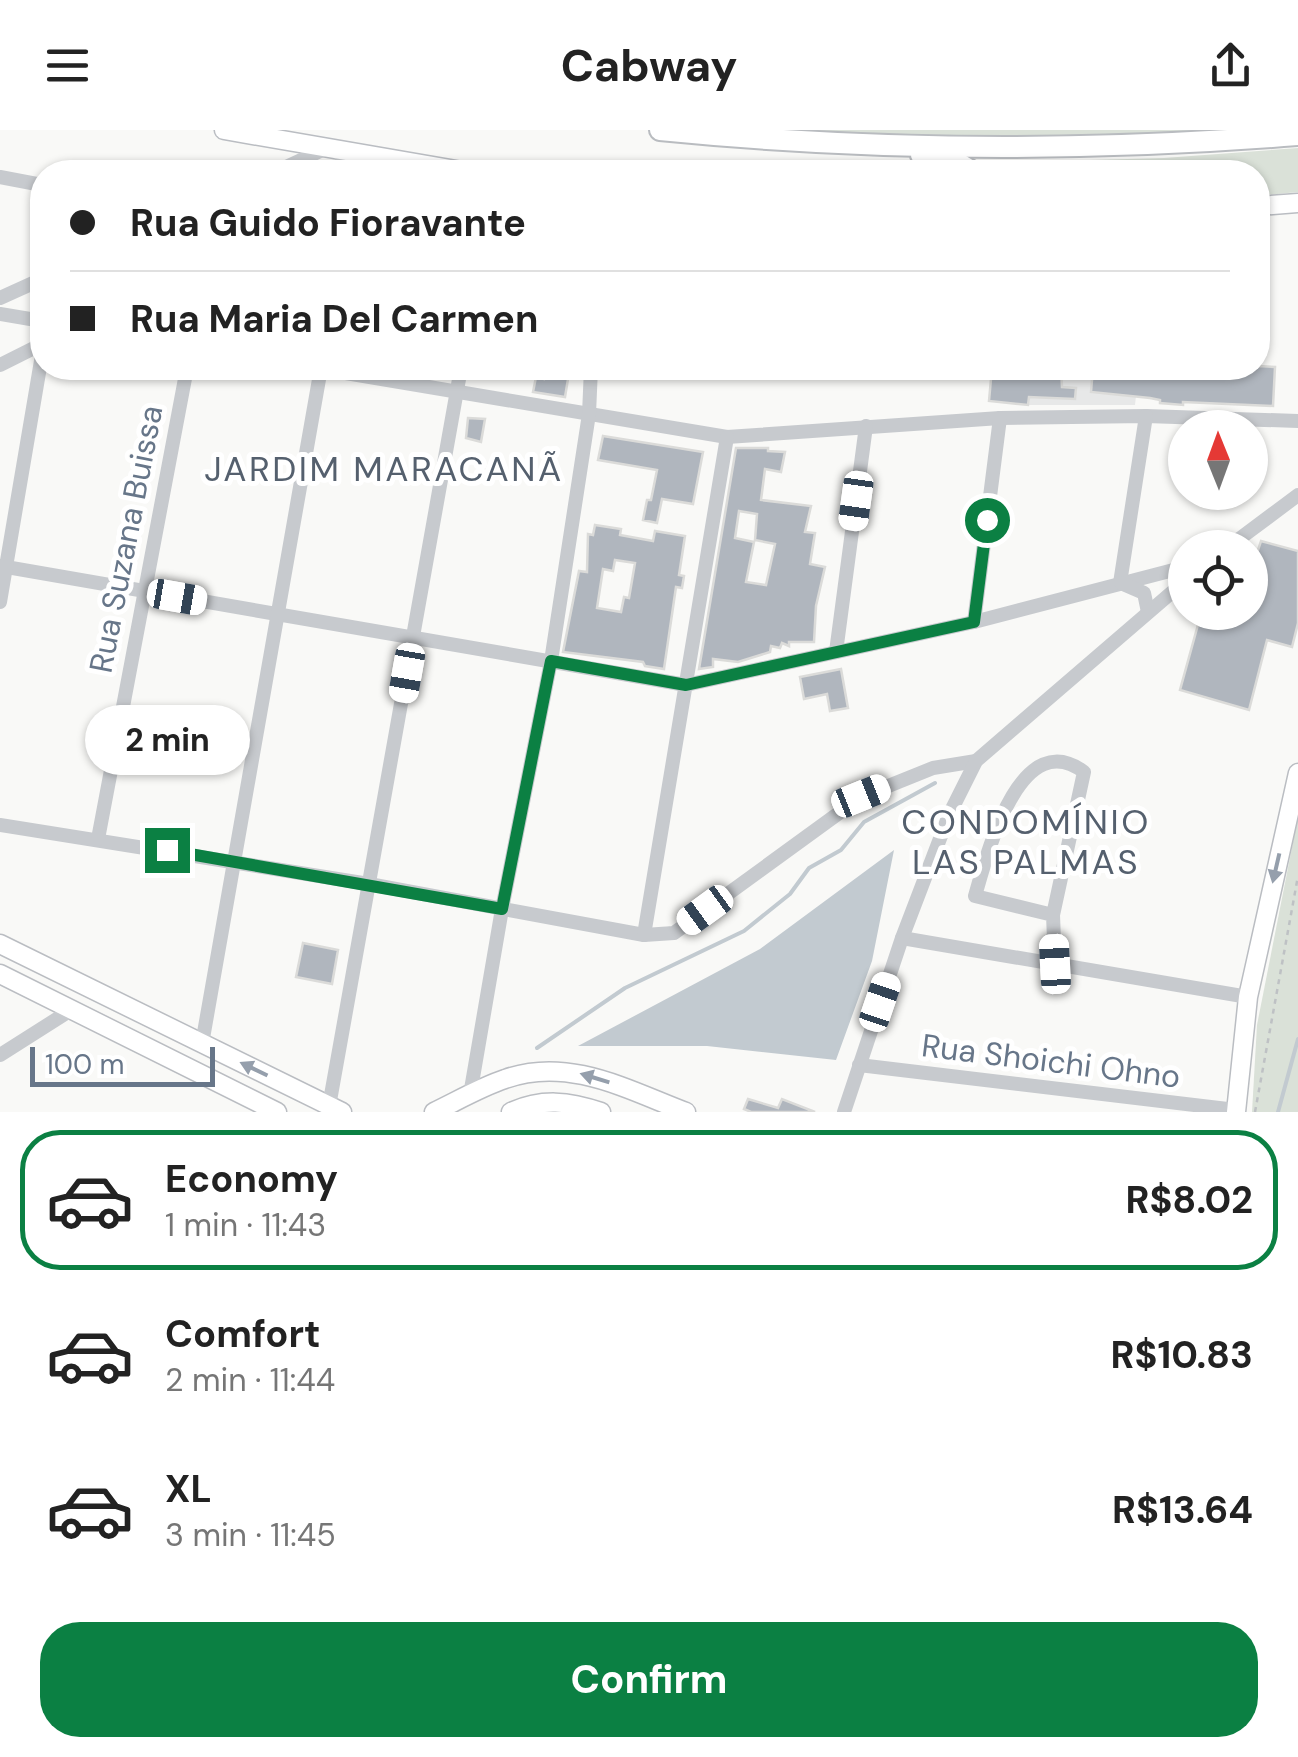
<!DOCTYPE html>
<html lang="en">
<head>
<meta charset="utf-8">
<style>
	:root { --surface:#fff; --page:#f6f6f6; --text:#222; --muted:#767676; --line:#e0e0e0; --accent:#0b8043 }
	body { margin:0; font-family:"DM Sans",sans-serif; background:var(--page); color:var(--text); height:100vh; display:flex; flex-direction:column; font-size:38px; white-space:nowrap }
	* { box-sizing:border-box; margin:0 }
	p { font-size:32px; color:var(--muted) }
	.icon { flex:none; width:55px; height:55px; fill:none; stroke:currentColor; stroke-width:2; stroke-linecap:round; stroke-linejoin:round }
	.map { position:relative; height:982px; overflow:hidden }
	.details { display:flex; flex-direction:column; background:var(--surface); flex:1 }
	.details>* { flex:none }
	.top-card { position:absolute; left:30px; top:30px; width:1240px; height:220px; border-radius:40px; box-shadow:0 2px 8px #0004; display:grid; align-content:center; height:220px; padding:0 40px; background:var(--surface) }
	.needle { width:65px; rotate:359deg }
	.buttons { position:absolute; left:1168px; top:280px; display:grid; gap:20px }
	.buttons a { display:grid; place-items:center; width:100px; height:100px; border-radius:50%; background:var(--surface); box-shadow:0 2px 8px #0004; font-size:50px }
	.scale { position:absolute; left:30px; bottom:25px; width:185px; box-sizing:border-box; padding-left:10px; border:5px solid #677689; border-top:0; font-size:28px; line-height:35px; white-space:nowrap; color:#677689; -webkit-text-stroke:8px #fff; paint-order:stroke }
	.end { position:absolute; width:45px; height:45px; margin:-22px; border:12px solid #0b8043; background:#fff; box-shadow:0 0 0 5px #fff }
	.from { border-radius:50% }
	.bubble { position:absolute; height:70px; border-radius:35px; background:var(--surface); box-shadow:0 2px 8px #0004; font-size:32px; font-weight:700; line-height:70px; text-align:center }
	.car { position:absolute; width:30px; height:60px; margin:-30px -15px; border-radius:12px; box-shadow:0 0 8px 2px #0007; background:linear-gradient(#fff 24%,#345 0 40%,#fff 0 76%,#345 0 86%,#fff 0) }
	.top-card b { display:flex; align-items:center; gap:35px; height:95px; font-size:38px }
	.top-card b+b { border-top:2px solid var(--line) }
	.top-card i { width:25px; height:25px; background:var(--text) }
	ul { padding:18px 0 0; list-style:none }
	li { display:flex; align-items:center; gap:30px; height:140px; margin:0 20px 15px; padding:0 20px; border:5px solid transparent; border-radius:40px }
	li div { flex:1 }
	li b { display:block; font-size:38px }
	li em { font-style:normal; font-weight:700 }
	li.on { border-color:var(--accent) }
	li>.icon { width:90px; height:90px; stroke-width:1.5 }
	.primary-button { display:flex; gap:20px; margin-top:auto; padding:20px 40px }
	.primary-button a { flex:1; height:115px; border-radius:40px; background:var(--accent); color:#fff; font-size:40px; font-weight:700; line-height:115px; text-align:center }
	header { display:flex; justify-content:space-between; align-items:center; height:130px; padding:0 40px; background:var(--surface); font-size:45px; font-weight:700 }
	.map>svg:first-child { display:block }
	.built { fill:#e7e8e8 }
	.green { fill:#dae1d8 }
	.water { fill:#c2cad0 }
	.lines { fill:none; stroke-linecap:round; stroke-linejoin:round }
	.stream { stroke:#c2cad0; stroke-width:4 }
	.building { fill:#b0b6be; stroke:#dbdbd9; stroke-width:2.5; fill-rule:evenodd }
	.major-casing { stroke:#babdc2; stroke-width:21 }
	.highway-casing { stroke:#b9bcc0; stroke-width:24 }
	.path { stroke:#bec1c4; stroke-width:2.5; stroke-dasharray:5 5; stroke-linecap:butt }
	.minor { stroke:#c7cace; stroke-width:14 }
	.major { stroke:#fff; stroke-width:18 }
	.highway { stroke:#fff; stroke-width:20 }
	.oneway { fill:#959fac }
	.route { stroke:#0b8043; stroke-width:12 }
	.labels { text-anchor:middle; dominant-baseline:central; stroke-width:10; stroke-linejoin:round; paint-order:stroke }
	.street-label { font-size:32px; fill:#677689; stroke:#fff }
	.neighbourhood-label { font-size:35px; letter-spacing:2.5px; fill:#55606e; stroke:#fff }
</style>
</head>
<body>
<header><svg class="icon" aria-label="menu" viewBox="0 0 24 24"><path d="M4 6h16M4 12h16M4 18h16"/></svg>Cabway<svg class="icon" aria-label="share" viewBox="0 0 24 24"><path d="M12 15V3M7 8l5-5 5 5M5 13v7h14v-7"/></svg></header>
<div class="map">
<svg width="1298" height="982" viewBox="0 0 1298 982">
	<rect width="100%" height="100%" fill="#f9f9f7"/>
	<path class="built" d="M1033,238H1139L1135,275H1029Z"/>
	<g class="green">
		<path d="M735,0H1257L1058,10Z"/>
		<path d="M1298,18V62L1258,66V42H983L981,33L1164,28Z"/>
		<path d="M1298,687V982H1252L1257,895Z"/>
	</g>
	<path class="water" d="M894,720L872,831L836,930L707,916H578L760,819Z"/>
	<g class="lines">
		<g class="stream">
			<path d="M537,918L625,858L744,801L790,764L809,738L841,720L864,692L935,653"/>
			<path d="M1278,982L1298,909"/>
		</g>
	</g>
	<g class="building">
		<path d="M1258,236L1275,237L1273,276L1183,272V275L1160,273V270L1150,268L1091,262L1093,238H1139V242L1164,244V238L1238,244V238Z"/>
		<path d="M992,238H1061L1062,257L1076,258L1075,269L1029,267L1028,275L989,271Z"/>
		<path d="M546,239L569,243L565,267L533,262L536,247L544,249Z"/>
		<path d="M468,288L485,289L481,312L466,308Z"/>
		<path d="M603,306L703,322L693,374L662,369L657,393L643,390L647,370H651L657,340L598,330Z"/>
		<path d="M736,318H768V321L785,322L781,342L765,339L761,370L811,376L805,402L815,403L810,434L825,437L816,476L814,512H789V516L782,513L780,518L771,516L770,522L738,532L713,529V537L699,539ZM739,381L757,384L755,410L775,414L766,455L746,452L754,412L735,408Z"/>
		<path d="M595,395L621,399L620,405L653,411L655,401L685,406L679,445L684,446L682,458L676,457L664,539L645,536L643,532L563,522L579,441L587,442L588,404L593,405ZM615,430L635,433L629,468L624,467L621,482L597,478L603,439L613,441Z"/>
		<path d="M1261,411L1298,421V493L1292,517L1267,510L1249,580L1180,560L1199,491L1203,492L1205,482H1250V444Z"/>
		<path d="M841,539L848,578L830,581L827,564L804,569L800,547Z"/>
		<path d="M303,813L338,820L332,854L296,847Z"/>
		<path d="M748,969L778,978L782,969L815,982H751L744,979Z"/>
	</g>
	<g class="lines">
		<g class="major-casing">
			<g id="major">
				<path d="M224,0L468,42"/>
				<path d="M1258,76L1298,73"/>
				<path d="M0,814L342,982"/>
				<path d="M0,844L277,982"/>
				<path d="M434,982C457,971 481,957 505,949C568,926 628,960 686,982"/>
				<path d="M511,982C542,968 569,971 601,982"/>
				<path d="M1236,982L1248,867L1298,643"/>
			</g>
		</g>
		<g class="highway-casing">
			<g id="highway">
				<path d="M660,0C871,21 1087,22 1298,5"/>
				<path d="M921,25L955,31L973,42"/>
			</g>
		</g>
		<path class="path" d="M1255,982L1298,746"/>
		<g class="minor">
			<path d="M334,19L346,29L349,42"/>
			<path d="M275,42L327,18"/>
			<path d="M0,47L42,55"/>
			<path d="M0,168L42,149"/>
			<path d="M0,184L42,191"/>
			<path d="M0,235L42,214"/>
			<path d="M316,238L727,307L1000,288L1146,286L1298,291"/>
			<path d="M1227,418L1298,365"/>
			<path d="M0,436L686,555L974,492L1185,437"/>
			<path d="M1120,453L1146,286"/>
			<path d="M1121,453L1144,463L1148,482"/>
			<path d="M0,472L42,225"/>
			<path d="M974,492L1000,288"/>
			<path d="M836,522L866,296"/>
			<path d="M0,695L369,754L644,805L674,803L861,667L933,638L976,631"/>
			<path d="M98,709L187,238"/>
			<path d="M1053,785L975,766C987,724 1020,594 1084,642L1053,785L1055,834"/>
			<path d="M644,805L727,307"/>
			<path d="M902,808L1248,867"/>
			<path d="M202,914L321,238"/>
			<path d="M0,925L71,880"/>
			<path d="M859,935L1236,980"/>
			<path d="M470,965L502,779L551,531L589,284L591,238"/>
			<path d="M328,982L461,238"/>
			<path d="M844,982L902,808L949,685L976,631L1185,451"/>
		</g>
		<use href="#major" class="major"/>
		<use href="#highway" class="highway"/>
	</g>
	<defs><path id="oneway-solid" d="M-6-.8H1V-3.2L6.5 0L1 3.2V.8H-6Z" transform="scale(2.5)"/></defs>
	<g class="oneway">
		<use href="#oneway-solid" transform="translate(1276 738) rotate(103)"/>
		<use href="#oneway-solid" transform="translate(254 939) rotate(-154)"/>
		<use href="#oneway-solid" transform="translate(595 948) rotate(-163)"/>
	</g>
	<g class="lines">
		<path class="route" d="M167,720L502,779L551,531L686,555L974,492L987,390"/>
	</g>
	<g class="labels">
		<g class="street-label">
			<text transform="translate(126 409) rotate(-79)">Rua Suzana Buissa</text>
			<text transform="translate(1051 931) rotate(7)">Rua Shoichi Ohno</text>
		</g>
		<g class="neighbourhood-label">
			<text x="384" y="339">JARDIM MARACANÃ</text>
			<text x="1026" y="692">CONDOMÍNIO<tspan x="1026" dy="40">LAS PALMAS</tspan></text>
		</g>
	</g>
</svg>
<div class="buttons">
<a><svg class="needle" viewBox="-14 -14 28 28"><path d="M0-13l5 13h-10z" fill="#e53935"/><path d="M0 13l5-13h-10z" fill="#767676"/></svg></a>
<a><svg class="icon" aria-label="locate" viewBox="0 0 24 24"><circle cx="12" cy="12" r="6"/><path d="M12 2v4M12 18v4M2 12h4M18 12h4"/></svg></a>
</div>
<div class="scale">100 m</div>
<i class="end from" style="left:987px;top:390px"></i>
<i class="end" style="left:167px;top:720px"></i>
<div class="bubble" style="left:85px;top:575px;width:165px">2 min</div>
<i class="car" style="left:856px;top:371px;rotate:188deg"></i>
<i class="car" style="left:177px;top:467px;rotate:100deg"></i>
<i class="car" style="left:407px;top:543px;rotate:190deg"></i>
<i class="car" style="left:861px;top:666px;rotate:68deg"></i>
<i class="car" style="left:705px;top:780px;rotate:234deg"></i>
<i class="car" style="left:1055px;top:834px;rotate:357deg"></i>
<i class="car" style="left:880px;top:872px;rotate:19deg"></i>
<div class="top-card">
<b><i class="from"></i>Rua Guido Fioravante</b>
<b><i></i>Rua Maria Del Carmen</b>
</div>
</div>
<section class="details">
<ul>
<li class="on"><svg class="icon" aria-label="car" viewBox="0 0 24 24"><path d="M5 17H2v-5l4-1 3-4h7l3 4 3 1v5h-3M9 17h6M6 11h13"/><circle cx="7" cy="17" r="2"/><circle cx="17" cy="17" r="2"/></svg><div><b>Economy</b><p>1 min · 11:43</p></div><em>R$8.02</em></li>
<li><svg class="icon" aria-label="car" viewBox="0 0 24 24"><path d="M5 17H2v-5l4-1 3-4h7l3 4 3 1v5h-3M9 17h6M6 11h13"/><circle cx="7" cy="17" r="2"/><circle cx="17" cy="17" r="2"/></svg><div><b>Comfort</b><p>2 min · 11:44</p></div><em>R$10.83</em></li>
<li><svg class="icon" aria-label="car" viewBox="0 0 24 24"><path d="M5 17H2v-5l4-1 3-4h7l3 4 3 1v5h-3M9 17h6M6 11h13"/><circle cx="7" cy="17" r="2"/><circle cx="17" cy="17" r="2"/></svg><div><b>XL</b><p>3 min · 11:45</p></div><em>R$13.64</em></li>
</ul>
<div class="primary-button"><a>Confirm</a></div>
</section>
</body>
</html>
